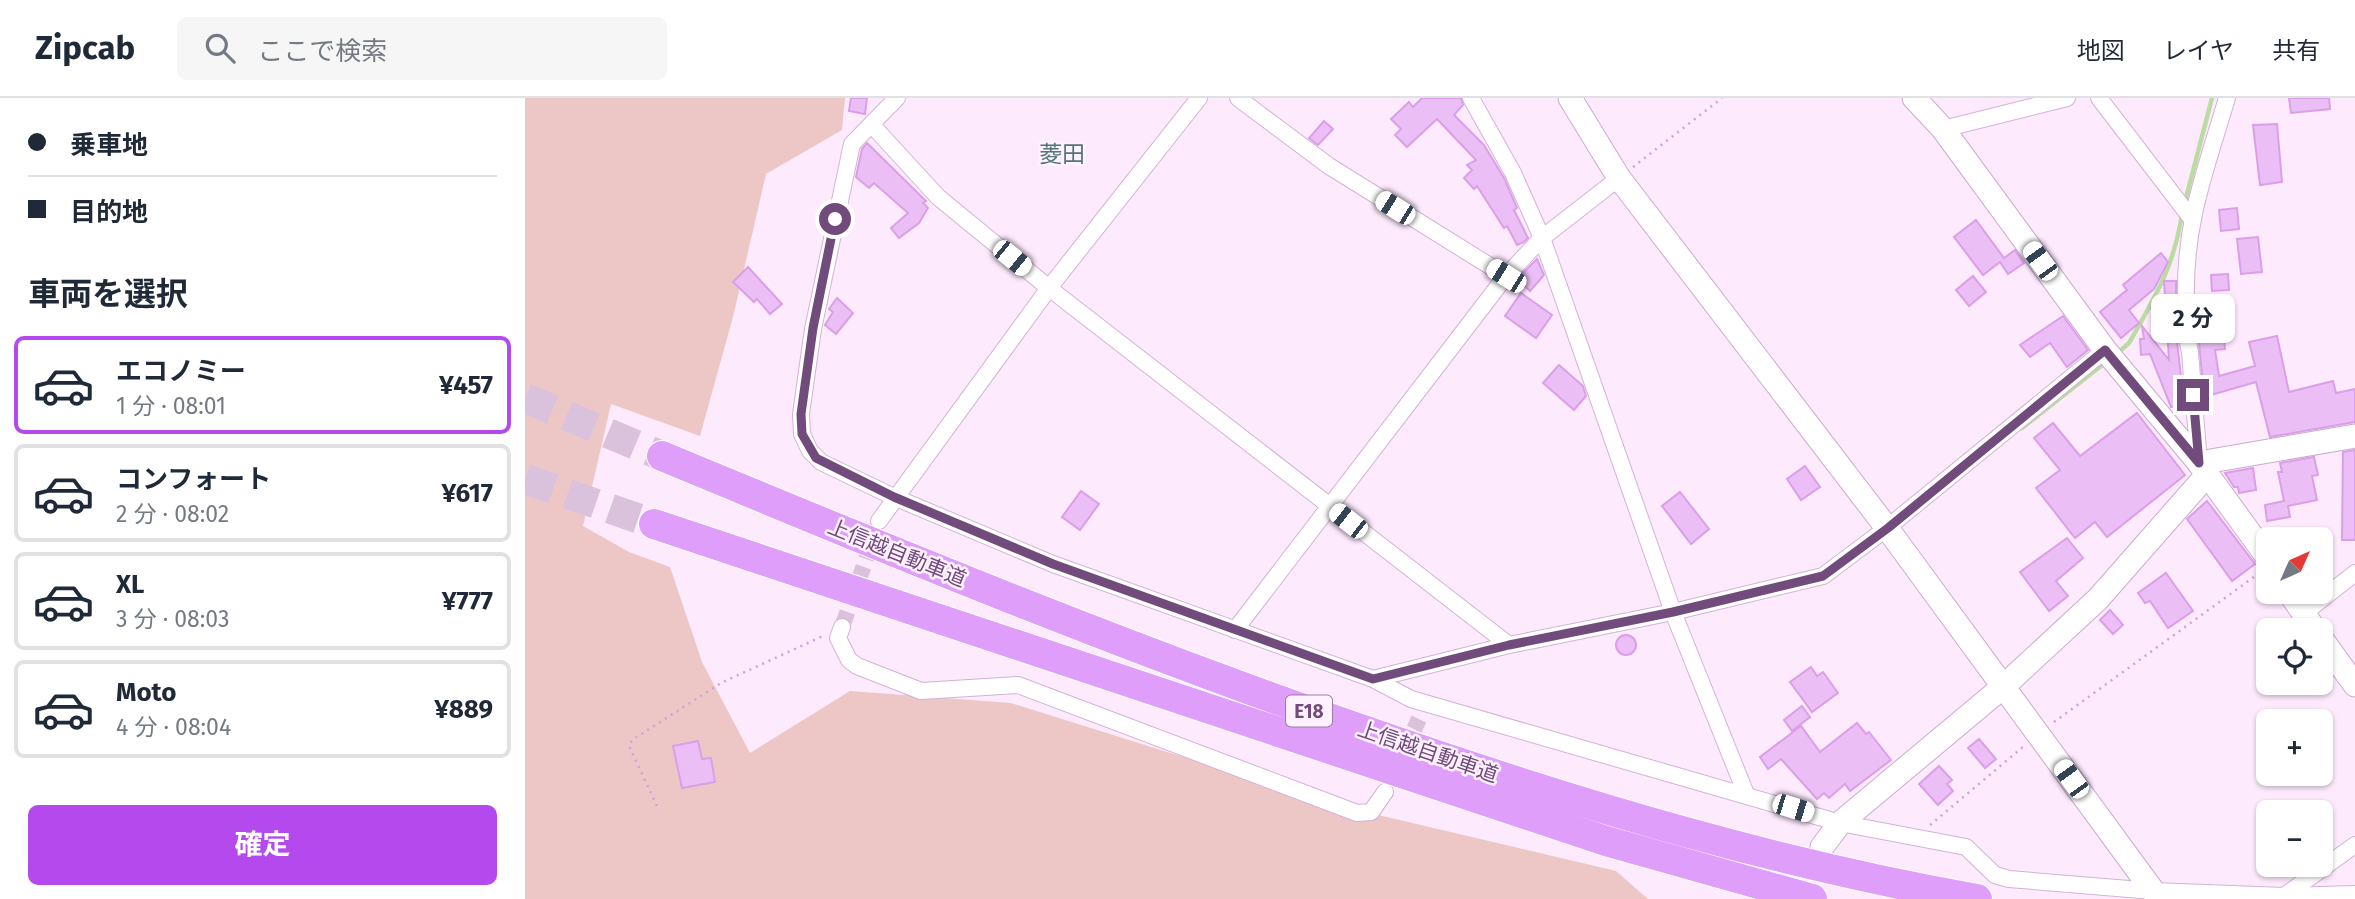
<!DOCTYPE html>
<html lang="ja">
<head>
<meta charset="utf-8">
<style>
	:root { --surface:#fff; --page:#f6f6f7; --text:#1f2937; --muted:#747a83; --line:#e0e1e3; --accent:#b449ed }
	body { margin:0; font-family:"Fira Sans","Noto Sans JP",sans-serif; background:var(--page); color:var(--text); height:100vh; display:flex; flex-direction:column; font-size:26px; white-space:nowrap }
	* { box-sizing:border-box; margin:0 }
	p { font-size:23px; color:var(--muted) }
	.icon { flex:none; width:38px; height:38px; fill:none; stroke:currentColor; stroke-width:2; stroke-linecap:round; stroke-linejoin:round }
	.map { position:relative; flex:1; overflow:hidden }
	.side { display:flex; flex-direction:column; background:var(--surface); width:525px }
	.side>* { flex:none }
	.hud { display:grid; align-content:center; height:154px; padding:0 28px; background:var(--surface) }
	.needle { width:46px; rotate:45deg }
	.buttons { position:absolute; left:1731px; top:429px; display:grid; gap:14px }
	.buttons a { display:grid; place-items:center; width:77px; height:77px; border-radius:10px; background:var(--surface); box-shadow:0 2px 5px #0004; font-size:35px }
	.end { position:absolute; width:32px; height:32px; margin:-16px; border:9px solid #704b7b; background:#fff; box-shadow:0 0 0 4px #fff }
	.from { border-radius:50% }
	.bubble { position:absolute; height:49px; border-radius:10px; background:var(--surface); box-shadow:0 2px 5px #0004; font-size:23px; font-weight:700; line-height:49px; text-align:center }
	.car { position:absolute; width:21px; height:42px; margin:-21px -10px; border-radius:9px; box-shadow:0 0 5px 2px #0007; background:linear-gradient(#fff 24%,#345 0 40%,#fff 0 76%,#345 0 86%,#fff 0) }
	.hud b { display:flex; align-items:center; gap:24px; height:66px; font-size:26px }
	.hud b+b { border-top:2px solid var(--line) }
	.hud i { width:18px; height:18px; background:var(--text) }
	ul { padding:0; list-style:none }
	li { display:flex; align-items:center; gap:21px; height:98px; margin:0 14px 10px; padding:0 14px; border:4px solid var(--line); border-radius:10px }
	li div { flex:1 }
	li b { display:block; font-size:26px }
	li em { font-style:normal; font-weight:700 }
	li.current { border-color:var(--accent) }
	li>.icon { width:63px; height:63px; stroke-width:1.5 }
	h2 { padding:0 28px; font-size:32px; line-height:84px }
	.cta { display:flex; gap:14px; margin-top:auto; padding:14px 28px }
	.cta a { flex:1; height:80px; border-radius:10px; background:var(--accent); color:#fff; font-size:28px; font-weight:700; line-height:80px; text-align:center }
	header { display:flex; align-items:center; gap:42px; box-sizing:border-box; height:98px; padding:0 35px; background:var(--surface); border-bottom:2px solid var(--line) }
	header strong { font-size:33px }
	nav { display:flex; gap:38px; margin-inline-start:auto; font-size:24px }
	.search { width:490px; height:63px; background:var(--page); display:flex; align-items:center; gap:18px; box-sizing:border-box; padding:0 24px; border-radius:10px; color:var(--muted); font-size:26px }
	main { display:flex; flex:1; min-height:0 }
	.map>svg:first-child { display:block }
	.green { fill:#edc7c6 }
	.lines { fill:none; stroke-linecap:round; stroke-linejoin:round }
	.stream { stroke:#badca2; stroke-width:4.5 }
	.building { fill:#ebbff5; stroke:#da9fe8; stroke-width:2 }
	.street-tunnel { stroke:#dac2dc; stroke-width:16; stroke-dasharray:16 8; stroke-linecap:butt }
	.highway-tunnel { stroke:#dac2dc; stroke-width:30; stroke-dasharray:30 15; stroke-linecap:butt }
	.street-casing { stroke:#d2b3d6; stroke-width:18 }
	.secondary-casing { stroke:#cda9d2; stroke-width:25 }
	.highway-casing { stroke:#fff; stroke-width:32 }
	.path { stroke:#d0a2da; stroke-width:2.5; stroke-dasharray:2 5; stroke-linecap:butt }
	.street { stroke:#fff; stroke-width:16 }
	.secondary { stroke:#fff; stroke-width:23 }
	.highway { stroke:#de9efa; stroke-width:30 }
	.route { stroke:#704b7b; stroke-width:9 }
	.labels { text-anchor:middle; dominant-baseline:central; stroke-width:5; stroke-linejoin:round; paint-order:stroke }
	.shield { fill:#fff1ff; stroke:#9b7da3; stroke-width:2 }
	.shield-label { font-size:19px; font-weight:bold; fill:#704b7b }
	.street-label { font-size:21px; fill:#704b7b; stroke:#fff1ff }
	.neighbourhood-label { font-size:23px; fill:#52767a; stroke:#fff1ff }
</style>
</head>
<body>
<header>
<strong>Zipcab</strong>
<div class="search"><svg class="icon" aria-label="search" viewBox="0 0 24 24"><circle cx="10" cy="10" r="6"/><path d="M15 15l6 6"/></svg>ここで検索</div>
<nav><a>地図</a><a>レイヤ</a><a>共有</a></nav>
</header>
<main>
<section class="side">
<div class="hud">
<b><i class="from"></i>乗車地</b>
<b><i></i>目的地</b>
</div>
<h2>車両を選択</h2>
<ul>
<li class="current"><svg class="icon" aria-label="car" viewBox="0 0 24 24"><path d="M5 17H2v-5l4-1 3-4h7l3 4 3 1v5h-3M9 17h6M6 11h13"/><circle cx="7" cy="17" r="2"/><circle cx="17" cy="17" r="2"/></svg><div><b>エコノミー</b><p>1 分 · 08:01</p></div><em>¥457</em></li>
<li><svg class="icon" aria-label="car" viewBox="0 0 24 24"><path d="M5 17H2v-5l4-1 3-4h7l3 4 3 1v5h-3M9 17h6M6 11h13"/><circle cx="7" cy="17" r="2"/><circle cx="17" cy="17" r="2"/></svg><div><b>コンフォート</b><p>2 分 · 08:02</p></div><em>¥617</em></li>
<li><svg class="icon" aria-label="car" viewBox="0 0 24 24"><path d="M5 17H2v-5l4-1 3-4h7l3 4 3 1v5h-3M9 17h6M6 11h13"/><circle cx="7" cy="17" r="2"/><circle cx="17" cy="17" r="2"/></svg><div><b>XL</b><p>3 分 · 08:03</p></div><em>¥777</em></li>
<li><svg class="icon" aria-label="car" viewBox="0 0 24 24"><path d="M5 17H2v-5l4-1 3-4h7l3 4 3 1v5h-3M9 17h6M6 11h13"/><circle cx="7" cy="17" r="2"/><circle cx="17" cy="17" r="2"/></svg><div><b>Moto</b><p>4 分 · 08:04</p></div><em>¥889</em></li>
</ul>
<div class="cta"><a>確定</a></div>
</section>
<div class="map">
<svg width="1830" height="801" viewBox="0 0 1830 801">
	<rect width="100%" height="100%" fill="#feeafd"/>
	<path class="green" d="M0,0H320L317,32L241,76L208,219L175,338L86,306L58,428L104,454L145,469L177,564L225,655L325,593L486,605L811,707L1091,773L1123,801H0Z"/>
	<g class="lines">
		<g class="stream">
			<path d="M1661,100L1687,0"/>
			<path d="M1595,253L1604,245C1630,199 1648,171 1657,117"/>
			<path d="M1497,330L1581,264"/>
		</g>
	</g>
	<g class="building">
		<path d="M326,0H342L340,16L324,13Z"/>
		<path d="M897,0H936L938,7L929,17L959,47L979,80L992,110L989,112L1003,140L999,144L992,147L982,128L979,130L952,88L949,91L939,80L947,72L942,67L951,62L912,21L882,49L870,37L876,31L866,21L884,4L888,9Z"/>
		<path d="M1764,0H1804L1805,11L1766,15Z"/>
		<path d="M799,23L808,31L793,47L784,40Z"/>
		<path d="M1752,26L1757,84L1735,87L1728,27Z"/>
		<path d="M342,45L401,103L398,105L403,110L394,125L374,140L366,130L383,115L349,85L344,90L331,79L337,51Z"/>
		<path d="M1712,110L1714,131L1696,133L1694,112Z"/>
		<path d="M1451,122L1479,160L1490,152L1499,165L1483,176L1475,164L1458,177L1429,139Z"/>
		<path d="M1733,139L1737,174L1716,176L1712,141Z"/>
		<path d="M1636,155L1643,164L1629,191L1604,212L1614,225L1596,240L1575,214L1602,192L1598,187Z"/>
		<path d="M1012,161L1019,177L1005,193L992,181Z"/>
		<path d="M223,169L257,206L245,216L232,201L229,204L208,184Z"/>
		<path d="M1703,176L1704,192L1687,193L1686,177Z"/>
		<path d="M1448,178L1461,194L1444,208L1431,192Z"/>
		<path d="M1639,183H1651V235L1659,305L1646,309L1625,256L1616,257L1615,241H1619L1617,228L1644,262Z"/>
		<path d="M996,195L1027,217L1011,240L980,218Z"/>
		<path d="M312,200L328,215L311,236L300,227L308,214L304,211Z"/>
		<path d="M1538,218L1563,252L1542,269L1525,245L1505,259L1495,247Z"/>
		<path d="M1697,220L1700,251L1690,252L1694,278L1730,268L1724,244L1752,238L1764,294L1808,283L1811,295L1830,291V324L1745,339L1731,284L1679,299L1672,222Z"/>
		<path d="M1034,267L1058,288L1061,298L1049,312L1018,285Z"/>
		<path d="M1612,315L1660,377L1582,439L1570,424L1550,440L1511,390L1535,372L1509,340L1528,325L1555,358Z"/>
		<path d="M1830,352V442H1817L1818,354Z"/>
		<path d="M1789,359L1793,377L1787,378L1792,402L1763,408L1765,419L1742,423L1740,407L1759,403L1753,374H1757L1755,365Z"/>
		<path d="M1280,368L1295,389L1276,402L1262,381Z"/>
		<path d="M1728,370L1731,392L1714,395L1713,389H1709L1700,375Z"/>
		<path d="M556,393L574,406L555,432L537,419Z"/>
		<path d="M1155,394L1184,431L1166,446L1137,408Z"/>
		<path d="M1682,403L1730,466L1707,483L1662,421Z"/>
		<path d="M1542,440L1558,460L1531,483L1543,498L1524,513L1495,474Z"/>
		<path d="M1641,475L1668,513L1643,530L1625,503L1620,505L1613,495Z"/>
		<path d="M1585,512L1598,527L1588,536L1575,522Z"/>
		<circle cx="1101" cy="547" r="10"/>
		<path d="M1286,569L1292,578L1298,574L1313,595L1287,614L1265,584Z"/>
		<path d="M1277,608L1285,619L1267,633L1259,622Z"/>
		<path d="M1332,625L1341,636L1344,634L1366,662L1325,693L1320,686L1304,700L1299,695L1292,701L1256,661L1243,671L1235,659L1276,628L1295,654Z"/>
		<path d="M1454,641L1471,661L1460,670L1443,650Z"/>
		<path d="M173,643L177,661L186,660L190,684L157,690L148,648Z"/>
		<path d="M1414,668L1427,682L1422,686L1428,693L1413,707L1394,686Z"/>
	</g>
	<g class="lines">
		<g class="street-tunnel">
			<path d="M317,529L349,439"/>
			<path d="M879,653L894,621"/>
		</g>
		<g class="highway-tunnel">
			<path d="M0,300L137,358"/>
			<path d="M0,381L129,426"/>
		</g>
		<g class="street-casing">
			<g id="street">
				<path d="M372,0L327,46L288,231L276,316L277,336L285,353L296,364L369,399L528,466L848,581L886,601L1315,725L1441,749L1470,777L1484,781L1628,793L1759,798L1830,796"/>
				<path d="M713,0L804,68L981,178"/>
				<path d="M946,0L988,75L1017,140L1148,514L1221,696"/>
				<path d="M1574,0L1666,120"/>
				<path d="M347,27L413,99L524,190L984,547"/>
				<path d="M1418,31L1542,0"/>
				<path d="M1674,365L1665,254C1660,236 1662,220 1661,201C1659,125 1681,71 1702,0"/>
				<path d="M354,423L524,190L674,0"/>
				<path d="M1778,516L1830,475"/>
				<path d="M317,529L313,540L324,562L332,568L396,593L493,587L832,715L846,714L860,694"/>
				<path d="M710,532L981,178L1017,140L1094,80"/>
				<path d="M848,581L984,547L1148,514L1298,478L1362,430L1580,252"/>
				<path d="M1759,798L1830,747"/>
			</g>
		</g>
		<g class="secondary-casing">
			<g id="secondary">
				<path d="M1045,0L1094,80L1362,430L1628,793"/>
				<path d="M1389,0L1418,31L1580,252L1674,365L1743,460"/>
				<path d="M1674,365L1830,338"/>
				<path d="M1764,494L1790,532"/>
				<path d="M1796,540L1830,587"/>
				<path d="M1297,749L1315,725L1479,588L1573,501L1681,378"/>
			</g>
		</g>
		<g class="highway-casing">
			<g id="highway">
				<path d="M137,358C380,459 623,559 873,644C1063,709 1254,766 1452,801"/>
				<path d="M129,426L1081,743L1287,801"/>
			</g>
		</g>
		<g class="path">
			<path d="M1108,69L1197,0"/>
			<path d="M1529,624L1733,476"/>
			<path d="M132,708L104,648L107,642L196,585L298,538"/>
			<path d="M1405,727L1499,648"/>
		</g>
		<use href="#street" class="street"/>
		<use href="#secondary" class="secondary"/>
		<use href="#highway" class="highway"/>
	</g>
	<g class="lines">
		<path class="route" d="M310,121L288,230L276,316L277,336L291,360L369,399L528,466L848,581L984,547L1148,514L1298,478L1363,430L1580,252L1674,365L1668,297"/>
	</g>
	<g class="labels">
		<rect class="shield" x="761" y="597.5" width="46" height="31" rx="5"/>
		<g class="shield-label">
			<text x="784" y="613">E18</text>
		</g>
		<g class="street-label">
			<text transform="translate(372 455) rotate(22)">上信越自動車道</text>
			<text transform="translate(903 654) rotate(19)">上信越自動車道</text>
		</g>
		<g class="neighbourhood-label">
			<text x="537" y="56">菱田</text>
		</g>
	</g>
</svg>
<div class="buttons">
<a><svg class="needle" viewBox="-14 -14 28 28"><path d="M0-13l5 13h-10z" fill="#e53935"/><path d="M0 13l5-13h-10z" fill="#747a83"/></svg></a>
<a><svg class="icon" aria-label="locate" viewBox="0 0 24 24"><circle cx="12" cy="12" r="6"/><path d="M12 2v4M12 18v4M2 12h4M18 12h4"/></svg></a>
<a>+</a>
<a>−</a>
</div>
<i class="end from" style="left:310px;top:121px"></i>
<i class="end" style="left:1668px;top:297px"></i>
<div class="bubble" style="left:1626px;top:196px;width:84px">2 分</div>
<i class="car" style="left:870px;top:110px;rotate:302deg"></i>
<i class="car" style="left:487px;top:160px;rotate:129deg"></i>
<i class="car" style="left:1515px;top:163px;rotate:324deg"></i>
<i class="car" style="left:981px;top:178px;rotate:302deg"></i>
<i class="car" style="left:823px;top:423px;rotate:308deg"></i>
<i class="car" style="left:1546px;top:681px;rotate:324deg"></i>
<i class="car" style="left:1268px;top:710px;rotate:107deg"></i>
</div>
</main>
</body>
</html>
